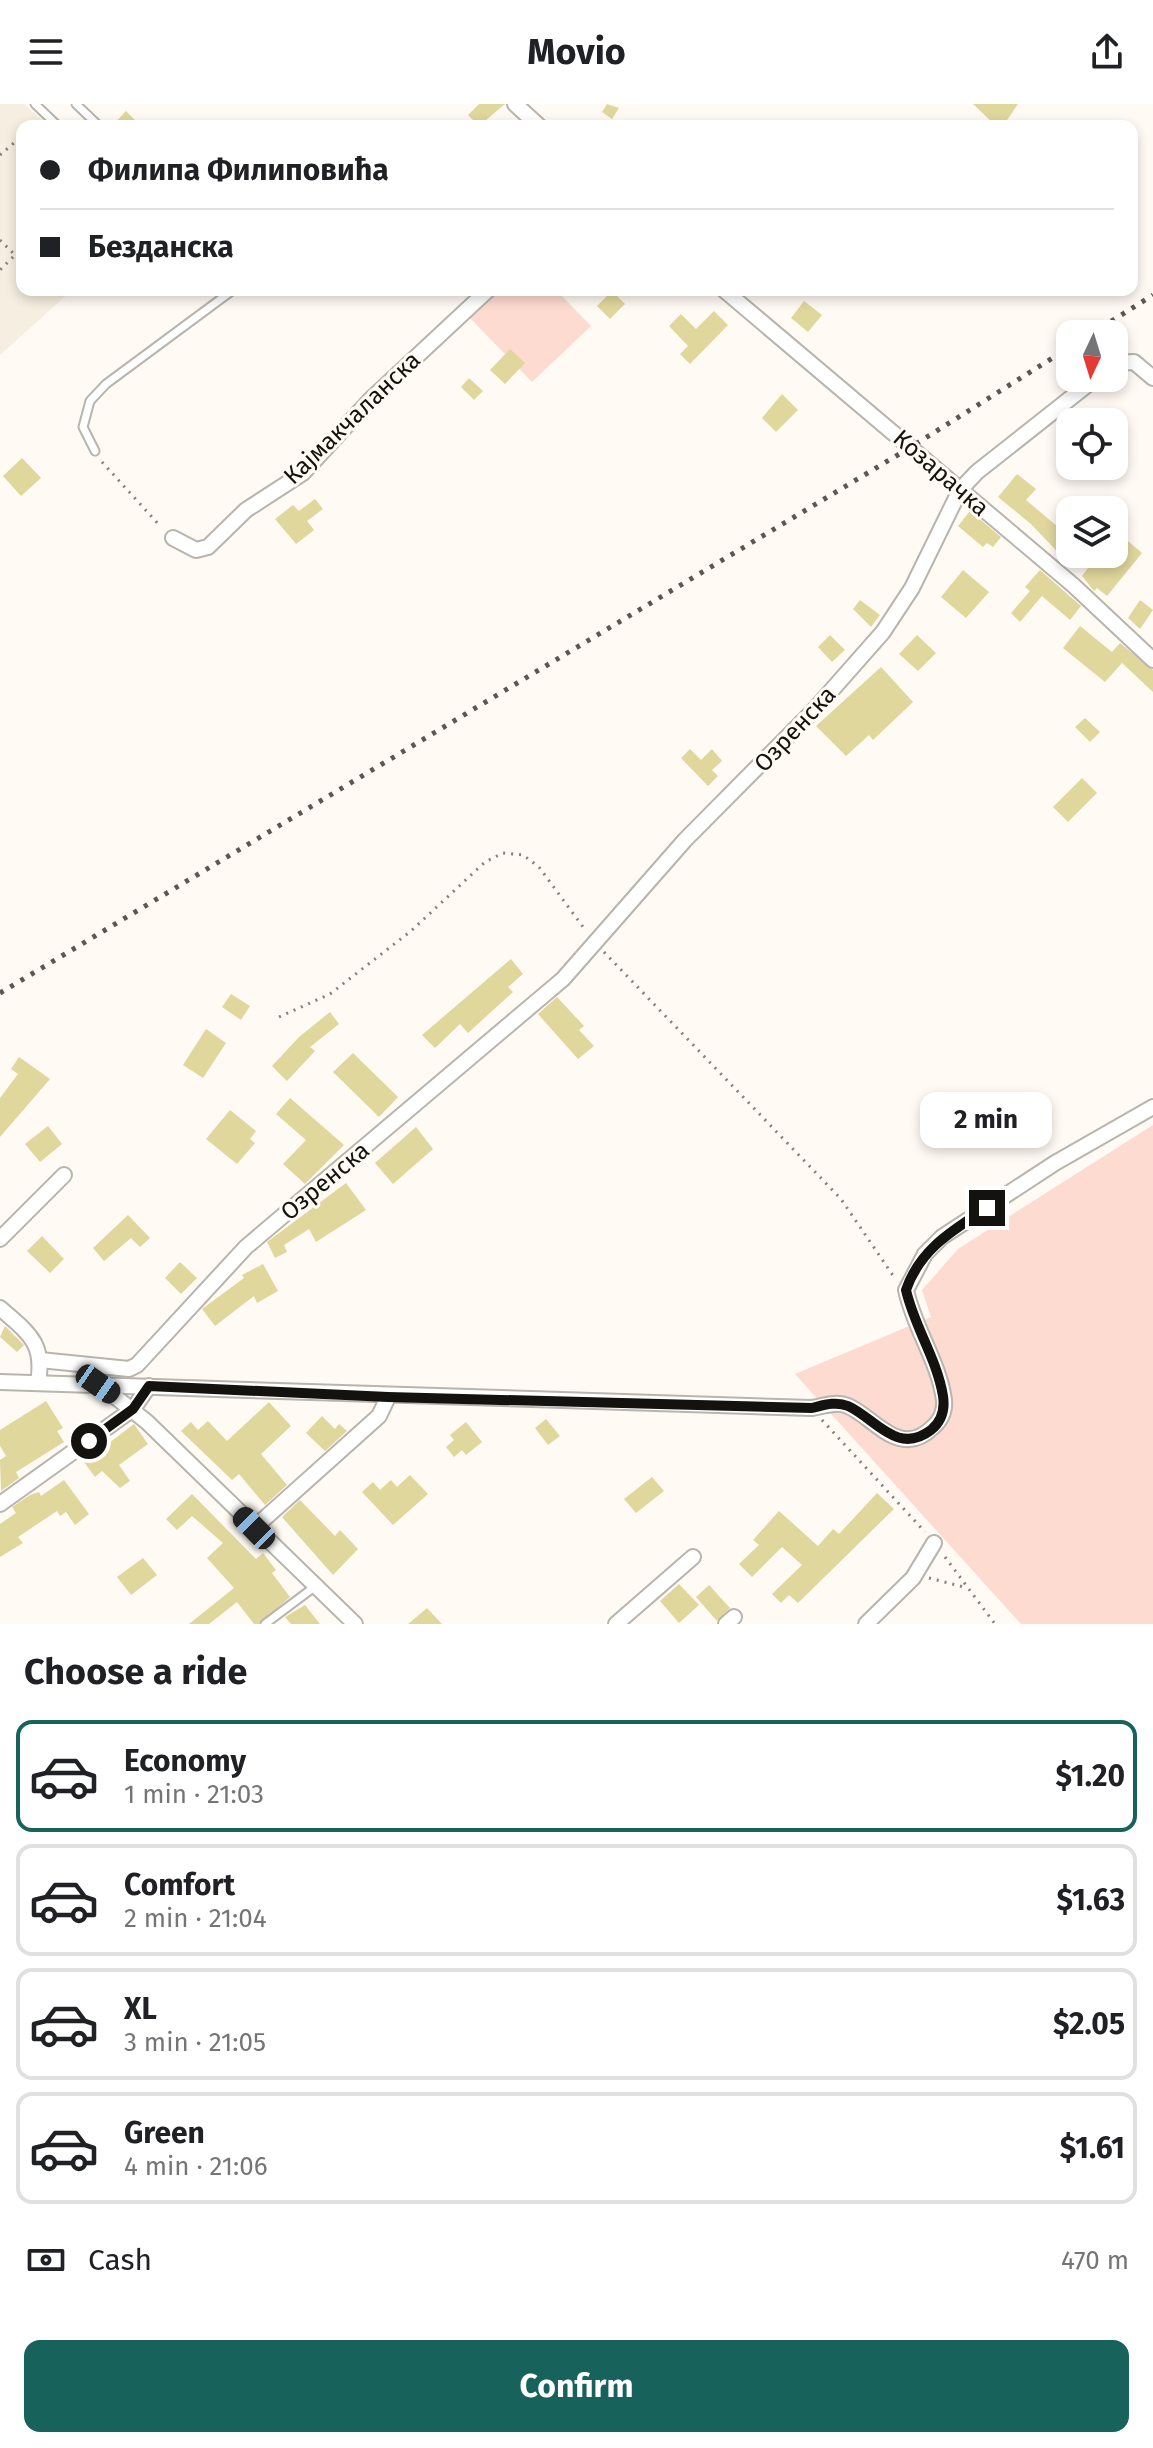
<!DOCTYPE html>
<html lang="en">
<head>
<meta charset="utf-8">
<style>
	:root { --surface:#fff; --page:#f2f2f2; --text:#202124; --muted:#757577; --line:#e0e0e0; --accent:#17635c }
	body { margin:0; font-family:"Fira Sans",sans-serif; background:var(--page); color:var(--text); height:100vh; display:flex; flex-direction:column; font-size:30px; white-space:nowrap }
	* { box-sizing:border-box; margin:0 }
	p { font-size:26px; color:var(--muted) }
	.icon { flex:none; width:44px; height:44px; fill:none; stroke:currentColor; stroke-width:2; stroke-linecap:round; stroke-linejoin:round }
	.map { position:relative; height:1520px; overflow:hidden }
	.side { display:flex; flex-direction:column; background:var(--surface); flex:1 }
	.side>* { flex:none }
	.hud { position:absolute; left:16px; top:16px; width:1122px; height:176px; border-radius:16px; box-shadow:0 4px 12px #0003; display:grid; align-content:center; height:176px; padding:0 24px; background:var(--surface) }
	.needle { width:52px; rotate:184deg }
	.controls { position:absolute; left:1056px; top:216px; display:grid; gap:16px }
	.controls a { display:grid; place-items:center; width:72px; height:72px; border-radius:16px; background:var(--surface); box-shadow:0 4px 12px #0003; font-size:40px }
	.end { position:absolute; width:36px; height:36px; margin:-18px; border:10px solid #13120f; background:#fff; box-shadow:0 0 0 4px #fff }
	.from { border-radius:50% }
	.bubble { position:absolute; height:56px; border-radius:16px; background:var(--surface); box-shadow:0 4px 12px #0003; font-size:26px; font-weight:700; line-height:56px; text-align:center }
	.car { position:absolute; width:24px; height:48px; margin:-24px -12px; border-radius:10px; box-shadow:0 0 6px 2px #0007; background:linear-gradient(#222 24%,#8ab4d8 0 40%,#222 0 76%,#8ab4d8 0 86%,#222 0) }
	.hud b { display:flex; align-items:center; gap:28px; height:76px; font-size:30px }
	.hud b+b { border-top:2px solid var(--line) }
	.hud i { width:20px; height:20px; background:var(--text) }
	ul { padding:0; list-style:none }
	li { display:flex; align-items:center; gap:24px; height:112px; margin:0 16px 12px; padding:0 8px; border:4px solid var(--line); border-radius:16px }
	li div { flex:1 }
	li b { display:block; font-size:30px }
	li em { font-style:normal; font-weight:700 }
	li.active { border-color:var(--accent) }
	li>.icon { width:72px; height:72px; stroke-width:1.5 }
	h2 { padding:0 24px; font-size:36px; line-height:96px }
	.pay { display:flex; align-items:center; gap:20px; height:88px; padding:0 24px; font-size:30px }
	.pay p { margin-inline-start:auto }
	.cta { display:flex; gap:16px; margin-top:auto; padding:16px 24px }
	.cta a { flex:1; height:92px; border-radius:16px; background:var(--accent); color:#fff; font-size:32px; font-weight:700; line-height:92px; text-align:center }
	header { display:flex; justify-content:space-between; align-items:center; height:104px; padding:0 24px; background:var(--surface); font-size:36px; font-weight:700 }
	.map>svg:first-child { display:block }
	.built { fill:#f6eee0 }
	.green { fill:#fddbd0 }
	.building { fill:#e0d79d }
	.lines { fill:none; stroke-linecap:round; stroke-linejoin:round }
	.lane-casing { stroke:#b8b4ae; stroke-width:11 }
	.street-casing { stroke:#b8b4ae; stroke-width:18 }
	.path { stroke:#85827d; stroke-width:3; stroke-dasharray:2 6; stroke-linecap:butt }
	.lane { stroke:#fff; stroke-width:7 }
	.street { stroke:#fff; stroke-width:14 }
	.rail { stroke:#5a5853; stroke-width:5; stroke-dasharray:4 8; stroke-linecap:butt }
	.route { stroke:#13120f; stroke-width:10 }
	.labels { text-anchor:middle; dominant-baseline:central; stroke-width:6; stroke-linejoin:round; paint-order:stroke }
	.street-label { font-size:24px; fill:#13120f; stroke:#fffaf3 }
</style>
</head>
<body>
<header><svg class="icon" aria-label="menu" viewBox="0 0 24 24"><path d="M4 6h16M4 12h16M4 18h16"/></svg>Movio<svg class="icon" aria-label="share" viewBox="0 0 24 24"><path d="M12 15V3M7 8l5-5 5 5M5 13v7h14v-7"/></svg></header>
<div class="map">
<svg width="1153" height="1520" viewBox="0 0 1153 1520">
	<rect width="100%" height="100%" fill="#fffaf3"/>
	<path class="built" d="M0,0H24L49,22H22V186H72L0,251Z"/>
	<g class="green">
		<path d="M498,186H556L591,222L532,278L469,213Z"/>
		<path d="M1153,1021V1520H1021L795,1270L931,1213L922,1186L958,1145Z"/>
	</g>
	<g class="building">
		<path d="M479,0H505L479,22L468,11Z"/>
		<path d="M607,0L619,4L612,15L602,8Z"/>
		<path d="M973,0H1018L1003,22H996Z"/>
		<path d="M126,7L141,22H112Z"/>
		<path d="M612,187L625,200L610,215L597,202Z"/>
		<path d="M804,197L822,211L808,228L791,214Z"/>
		<path d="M714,207L728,221L690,260L680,250L688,242L669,222L681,210L696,225Z"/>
		<path d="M510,245L525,259L505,280L490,266Z"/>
		<path d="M469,274L483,287L474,296L461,283Z"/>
		<path d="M782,290L798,306L776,328L762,314Z"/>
		<path d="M22,354L41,374L21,392L3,372Z"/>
		<path d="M1017,370L1036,385L1026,396L1070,433V461L1031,420L998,393Z"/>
		<path d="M315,395L323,405L307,417L314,426L296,440L275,415L293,401L299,407Z"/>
		<path d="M970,407L1001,433L993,443L987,439L983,443L958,422Z"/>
		<path d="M1128,437L1142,449L1107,492L1097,484L1094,487L1082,472L1095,455L1106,464Z"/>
		<path d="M963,466L989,488L966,514L941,493Z"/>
		<path d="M1040,466L1081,502L1070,516L1042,492L1020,518L1011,509L1030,487L1025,483Z"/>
		<path d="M860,496L880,511L871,523L853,505Z"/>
		<path d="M1140,496L1153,506L1140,525L1128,514Z"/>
		<path d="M1080,522L1112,548L1120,539L1153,566V588L1122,559L1105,578L1063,544Z"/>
		<path d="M830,531L845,546L832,558L818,543Z"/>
		<path d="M917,531L936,549L918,567L899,550Z"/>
		<path d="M881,563L913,598L873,636L869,631L846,652L816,622Z"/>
		<path d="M1085,614L1100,628L1090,638L1075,623Z"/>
		<path d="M690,645L701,656L712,645L722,657L712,666L718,672L708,682L681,654Z"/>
		<path d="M1082,674L1097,689L1068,718L1053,703Z"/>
		<path d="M511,855L523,870L508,883L513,888L468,929L460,920L435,944L422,931Z"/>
		<path d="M231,890L250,902L241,916L222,903Z"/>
		<path d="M557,893L584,922L579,926L594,942L578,955L538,910Z"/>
		<path d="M330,908L339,920L310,943L315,947L287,977L272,962L299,933Z"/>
		<path d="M206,925L226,939L203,974L183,961Z"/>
		<path d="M353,949L398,993L379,1013L333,968Z"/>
		<path d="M19,953L50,975L0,1033V994L18,970L11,965Z"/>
		<path d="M290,994L344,1041L305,1080L283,1060L306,1036L276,1010Z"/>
		<path d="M230,1006L256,1027L250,1035L255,1039L237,1060L206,1035Z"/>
		<path d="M48,1022L62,1040L40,1058L25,1040Z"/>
		<path d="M416,1023L433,1045L393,1080L375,1059Z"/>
		<path d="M346,1079L366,1106L316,1138L309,1125L284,1141L287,1148L275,1154L267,1138Z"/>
		<path d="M128,1111L150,1134L140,1143L131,1134L104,1157L93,1144Z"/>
		<path d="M42,1132L64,1155L50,1169L27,1147Z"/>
		<path d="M180,1158L197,1174L181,1190L165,1174Z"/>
		<path d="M263,1160L278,1187L257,1199L254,1192L215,1222L202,1205L244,1174L242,1171Z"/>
		<path d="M5,1222L24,1241L17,1248L0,1233Z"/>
		<path d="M46,1297L63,1324L57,1327L64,1338L16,1368L19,1374L1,1387L0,1356L6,1352L0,1342V1326Z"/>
		<path d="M269,1298L291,1322L261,1350L287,1381L265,1401L239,1370L232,1376L181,1327L191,1318L198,1326L208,1317L227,1337Z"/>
		<path d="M322,1312L335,1325L339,1320L347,1327L325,1347L306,1329Z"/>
		<path d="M546,1315L560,1332L548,1341L535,1324Z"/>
		<path d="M466,1318L482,1338L466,1351L462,1346L454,1353L446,1343L454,1336L450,1331Z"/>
		<path d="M134,1320L148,1340L119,1361L130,1377L120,1384L102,1367L95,1373L84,1358Z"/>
		<path d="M410,1371L428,1390L393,1421L362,1388L373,1378L380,1386L391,1376L397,1383Z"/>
		<path d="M652,1373L664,1387L636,1409L624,1395Z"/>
		<path d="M64,1376L89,1410L75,1421L66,1408L60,1412L57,1407L18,1433L23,1439L0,1453V1420L16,1409L12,1403L30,1391L39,1388L41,1392Z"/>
		<path d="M877,1389L894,1405L798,1499L789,1491L781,1499L772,1490L802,1461L782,1443L752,1473L739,1460L759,1441L753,1436L779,1407L818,1442L833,1425L839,1430Z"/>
		<path d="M192,1390L256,1455L263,1449L276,1466L272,1469L290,1493L259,1520H254L237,1498L209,1520H189L234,1484L207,1454L223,1439L192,1412L177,1426L166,1415Z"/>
		<path d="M300,1396L335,1432L340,1426L358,1445L333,1471L282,1413Z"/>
		<path d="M143,1454L157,1471L131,1491L117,1473Z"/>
		<path d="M679,1480L699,1501L679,1519L660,1497Z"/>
		<path d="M709,1481L730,1504L717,1517L696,1493Z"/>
		<path d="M305,1501L320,1520H291L285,1513Z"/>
		<path d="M427,1504L442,1520H408Z"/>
	</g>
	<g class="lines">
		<g class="lane-casing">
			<g id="lane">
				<path d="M35,0L58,22"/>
				<path d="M76,0L99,22"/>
				<path d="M95,347L83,323L90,297L106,280L233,186"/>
				<path d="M265,1520L317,1481"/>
			</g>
		</g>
		<g class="street-casing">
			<g id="street">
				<path d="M515,0L539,22"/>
				<path d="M724,186L1073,481L1153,556"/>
				<path d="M1114,259L1134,258L1153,274"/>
				<path d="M173,434L196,446L208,443L246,406L303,369L371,295L488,186"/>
				<path d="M0,1135L64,1071"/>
				<path d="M0,1204C28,1229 45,1238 38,1279"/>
				<path d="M40,1256L129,1265L137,1261L246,1143L563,875L685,736L816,604L883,528L912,484L960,386L977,368L1096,274"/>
				<path d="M0,1278L812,1304C824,1302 836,1297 848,1302C874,1313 900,1356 933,1323C941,1316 945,1307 944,1296C939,1258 914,1224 906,1186L925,1150L942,1133L1055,1059L1153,1003"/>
				<path d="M99,1280L147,1318L355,1520"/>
				<path d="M0,1400L133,1305L149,1282"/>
				<path d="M254,1424L379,1312L388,1293"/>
				<path d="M616,1520L693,1453"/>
				<path d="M726,1520L734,1513"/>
				<path d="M866,1520L913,1474L934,1439"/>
			</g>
		</g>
		<g class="path">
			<path d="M0,51L22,32"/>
			<path d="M0,136L15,151L0,166"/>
			<path d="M102,358L161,423"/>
			<path d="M604,848L841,1095L894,1173"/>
			<path d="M279,913L330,890L411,827L485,758L503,749L523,751L539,763L586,827"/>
			<path d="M822,1316L925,1428"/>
			<path d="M945,1453L995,1520"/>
			<path d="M929,1474L964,1483"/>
		</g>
		<use href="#lane" class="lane"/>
		<use href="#street" class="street"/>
		<g class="rail">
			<path d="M1091,230L1153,191"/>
			<path d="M0,889L911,343L1070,243"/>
		</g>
	</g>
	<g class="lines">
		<path class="route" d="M89,1337L133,1305L149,1282L388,1293L812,1304C824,1301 836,1297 848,1302C875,1314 897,1352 931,1326C942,1317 945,1305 943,1292C937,1255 914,1222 906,1186C920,1145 953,1126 987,1104"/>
	</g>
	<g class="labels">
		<g class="street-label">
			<text transform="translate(352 314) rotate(-44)">Кајмакчаланска</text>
			<text transform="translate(941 369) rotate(41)">Козарачка</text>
			<text transform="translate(795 625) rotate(-47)">Озренска</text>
			<text transform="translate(325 1077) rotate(-40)">Озренска</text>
		</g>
	</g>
</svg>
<div class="controls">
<a><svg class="needle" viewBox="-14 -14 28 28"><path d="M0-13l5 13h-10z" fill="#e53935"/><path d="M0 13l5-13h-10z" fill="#757577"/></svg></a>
<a><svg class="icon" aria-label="locate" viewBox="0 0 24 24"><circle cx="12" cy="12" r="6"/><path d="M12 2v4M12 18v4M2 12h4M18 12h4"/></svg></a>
<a><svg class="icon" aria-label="layers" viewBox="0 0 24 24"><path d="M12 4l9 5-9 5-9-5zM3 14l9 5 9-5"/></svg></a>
</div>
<i class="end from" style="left:89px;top:1337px"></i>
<i class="end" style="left:987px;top:1104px"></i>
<div class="bubble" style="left:920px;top:988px;width:132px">2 min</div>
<i class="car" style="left:98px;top:1280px;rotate:125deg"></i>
<i class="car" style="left:254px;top:1424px;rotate:315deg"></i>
<div class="hud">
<b><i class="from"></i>Филипа Филиповића</b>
<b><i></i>Безданска</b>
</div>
</div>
<section class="side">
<h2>Choose a ride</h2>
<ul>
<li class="active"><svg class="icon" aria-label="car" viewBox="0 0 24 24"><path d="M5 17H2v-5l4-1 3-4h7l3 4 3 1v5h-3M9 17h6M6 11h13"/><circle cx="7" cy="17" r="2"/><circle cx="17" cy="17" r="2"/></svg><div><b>Economy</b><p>1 min · 21:03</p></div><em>$1.20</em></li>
<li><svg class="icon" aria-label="car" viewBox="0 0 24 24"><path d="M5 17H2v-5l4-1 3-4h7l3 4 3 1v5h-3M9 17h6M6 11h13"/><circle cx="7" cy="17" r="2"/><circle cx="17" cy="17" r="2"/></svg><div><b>Comfort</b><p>2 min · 21:04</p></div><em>$1.63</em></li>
<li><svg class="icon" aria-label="car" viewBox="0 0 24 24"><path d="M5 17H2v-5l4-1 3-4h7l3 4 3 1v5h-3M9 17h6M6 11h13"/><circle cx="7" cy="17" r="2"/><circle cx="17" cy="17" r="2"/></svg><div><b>XL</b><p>3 min · 21:05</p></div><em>$2.05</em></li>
<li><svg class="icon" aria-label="car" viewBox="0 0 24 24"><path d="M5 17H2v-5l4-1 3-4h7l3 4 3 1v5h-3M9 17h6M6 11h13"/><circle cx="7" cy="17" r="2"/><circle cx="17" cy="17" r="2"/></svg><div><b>Green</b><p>4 min · 21:06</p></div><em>$1.61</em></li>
</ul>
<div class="pay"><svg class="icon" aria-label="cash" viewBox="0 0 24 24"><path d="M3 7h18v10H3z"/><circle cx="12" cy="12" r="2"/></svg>Cash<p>470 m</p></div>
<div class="cta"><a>Confirm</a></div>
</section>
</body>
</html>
